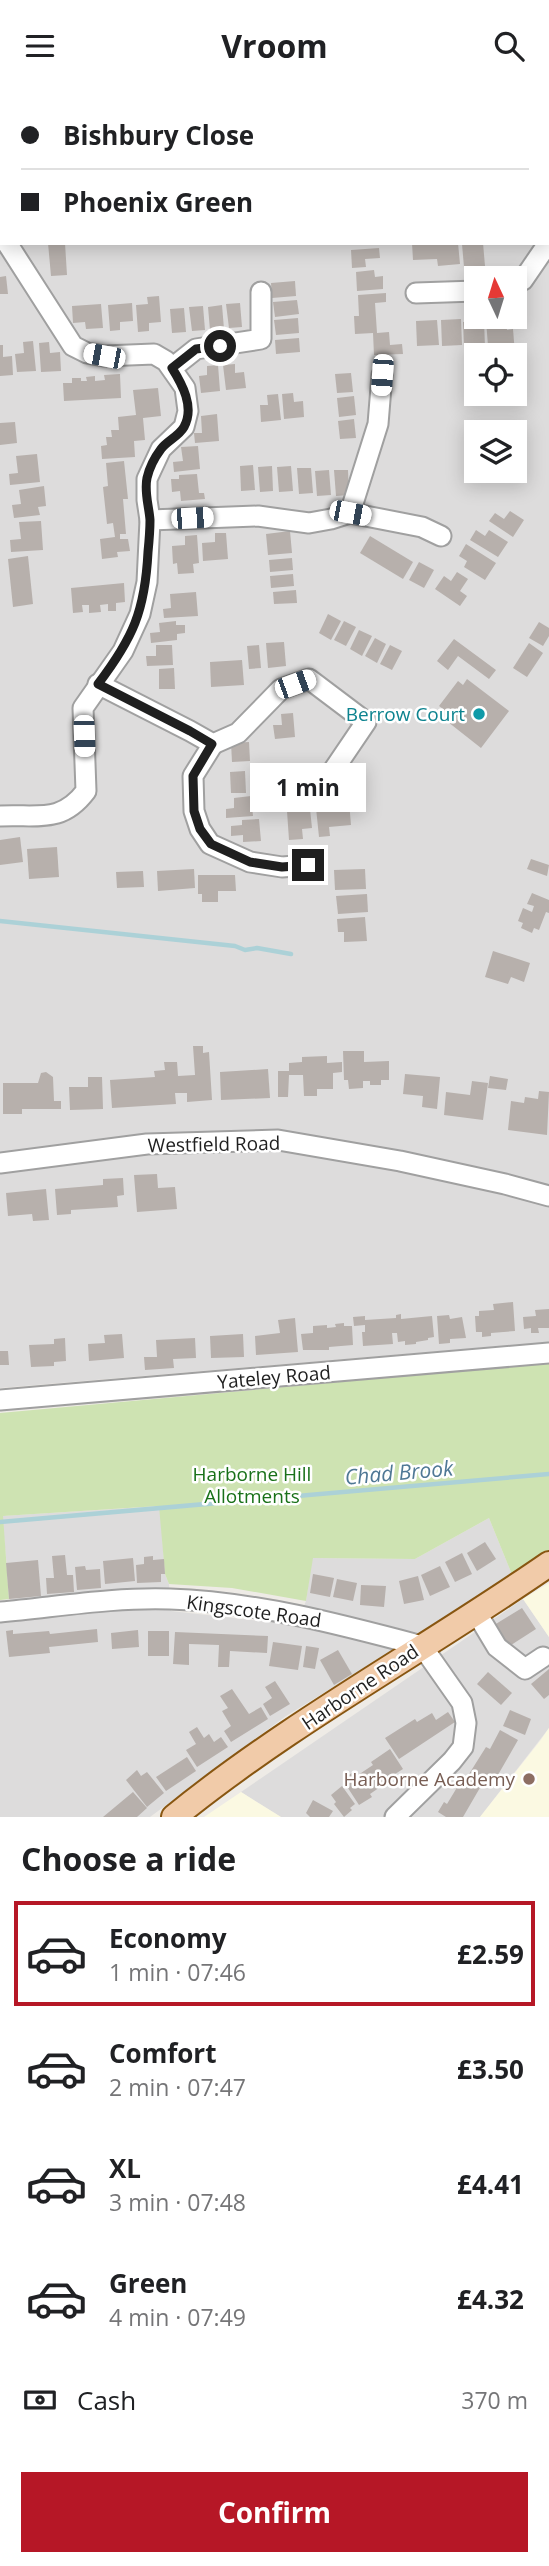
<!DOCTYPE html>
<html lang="en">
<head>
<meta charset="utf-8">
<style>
	:root { --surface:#fff; --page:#f6f6f6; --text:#202124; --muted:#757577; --line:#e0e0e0; --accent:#b61726 }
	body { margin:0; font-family:"Open Sans",sans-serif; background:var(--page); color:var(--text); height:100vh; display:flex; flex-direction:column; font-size:26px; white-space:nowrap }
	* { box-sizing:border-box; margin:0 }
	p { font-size:23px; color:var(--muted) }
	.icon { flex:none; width:38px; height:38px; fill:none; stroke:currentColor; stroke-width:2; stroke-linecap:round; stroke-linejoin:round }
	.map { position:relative; height:1726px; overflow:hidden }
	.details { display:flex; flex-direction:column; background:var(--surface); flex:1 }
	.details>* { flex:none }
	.top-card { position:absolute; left:0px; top:0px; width:550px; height:154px; box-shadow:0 4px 18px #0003; display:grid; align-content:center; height:154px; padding:0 21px; background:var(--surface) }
	.needle { width:46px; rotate:356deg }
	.fabs { position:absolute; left:464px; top:175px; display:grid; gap:14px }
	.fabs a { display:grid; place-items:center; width:63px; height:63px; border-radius:0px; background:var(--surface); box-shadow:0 4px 18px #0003; font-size:35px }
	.end { position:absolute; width:32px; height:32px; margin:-16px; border:9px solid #1f1f1f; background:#fff; box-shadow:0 0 0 4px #fff }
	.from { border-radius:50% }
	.bubble { position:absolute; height:49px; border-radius:0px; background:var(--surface); box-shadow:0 4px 18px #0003; font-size:23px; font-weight:700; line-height:49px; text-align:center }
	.car { position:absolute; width:21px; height:42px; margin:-21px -10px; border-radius:9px; box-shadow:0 0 5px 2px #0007; background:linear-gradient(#fff 24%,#345 0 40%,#fff 0 76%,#345 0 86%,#fff 0) }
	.top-card b { display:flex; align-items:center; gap:24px; height:66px; font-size:26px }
	.top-card b+b { border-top:2px solid var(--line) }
	.top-card i { width:18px; height:18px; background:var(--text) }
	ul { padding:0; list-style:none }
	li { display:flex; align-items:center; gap:21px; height:105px; margin:0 14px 10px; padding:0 7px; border:4px solid transparent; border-radius:0px }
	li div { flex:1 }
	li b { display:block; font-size:26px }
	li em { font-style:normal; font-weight:700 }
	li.on { border-color:var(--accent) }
	li>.icon { width:63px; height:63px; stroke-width:1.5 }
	h2 { padding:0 21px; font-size:32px; line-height:84px }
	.pay { display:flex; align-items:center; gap:18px; height:77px; padding:0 21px; font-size:26px }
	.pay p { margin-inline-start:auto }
	.cta { display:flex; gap:14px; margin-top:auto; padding:14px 21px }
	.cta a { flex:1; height:80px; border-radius:0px; background:var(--accent); color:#fff; font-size:28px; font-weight:700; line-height:80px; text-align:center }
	header { display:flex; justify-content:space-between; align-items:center; height:91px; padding:0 21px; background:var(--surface); font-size:32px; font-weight:700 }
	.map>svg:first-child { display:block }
	.residential { fill:#dddcdc; fill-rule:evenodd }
	.education { fill:#fbf9e2 }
	.grass { fill:#cee3b2 }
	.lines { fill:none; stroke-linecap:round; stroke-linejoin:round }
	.stream { stroke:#acd1d7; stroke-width:4.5 }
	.building { fill:#b7b0ac }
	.minor-casing { stroke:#a0a0a0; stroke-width:23 }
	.major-casing { stroke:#885611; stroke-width:28 }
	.minor { stroke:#fff; stroke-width:19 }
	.major { stroke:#f1cba9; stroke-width:24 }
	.route { stroke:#1f1f1f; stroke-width:9 }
	.culture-dot { fill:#0f9aa8; stroke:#fff; stroke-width:2.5 }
	.education-dot { fill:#8d6e63; stroke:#fff; stroke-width:2.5 }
	.labels { text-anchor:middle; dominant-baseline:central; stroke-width:5; stroke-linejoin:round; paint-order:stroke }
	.culture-label { font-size:19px; fill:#0d838f; stroke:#fff; text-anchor:end }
	.street-label { font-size:19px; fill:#1f1f1f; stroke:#fff }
	.park-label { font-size:19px; fill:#197119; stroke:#fff }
	.education-label { font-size:19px; fill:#785e54; stroke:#fff; text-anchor:end }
	.water-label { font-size:21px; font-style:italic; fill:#4f7895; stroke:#fff }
</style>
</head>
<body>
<header><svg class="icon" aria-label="menu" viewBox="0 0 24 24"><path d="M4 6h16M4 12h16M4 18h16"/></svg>Vroom<svg class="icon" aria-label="search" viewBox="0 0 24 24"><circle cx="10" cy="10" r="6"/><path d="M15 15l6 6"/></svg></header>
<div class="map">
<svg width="549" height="1726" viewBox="0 0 549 1726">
	<rect width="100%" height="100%" fill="#eeebe6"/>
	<g class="residential">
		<path d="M255,0H549V1251L0,1297V27L2,152H548V2H239ZM476,187H514V226H476ZM476,264H514V303H476ZM476,341H514V380H476Z"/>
		<path d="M160,1415L165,1483L169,1493L171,1520L296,1534L306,1510L312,1467L415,1468L489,1427L513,1486L286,1625L150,1726H0V1530L12,1528L2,1425Z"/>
		<path d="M523,1508L549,1546V1637L480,1726H281L241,1701Z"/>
	</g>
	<g class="education">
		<path d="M549,1492V1546L523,1508Z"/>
		<path d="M549,1637V1726H480L540,1650Z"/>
		<path d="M241,1701L281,1726H204Z"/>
	</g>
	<path class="grass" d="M549,1272V1461L513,1486L489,1427L415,1468L313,1467L306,1510L232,1497L169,1493L165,1483L159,1415L3,1425L9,1508L0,1509V1322Z"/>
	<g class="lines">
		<g class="stream">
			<path d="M0,830L235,855L245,859L257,857L291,863"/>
			<path d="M0,1431L549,1383"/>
		</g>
	</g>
	<g class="building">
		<path d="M48,152H65L67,184L51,185Z"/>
		<path d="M412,152H458L460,173L438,175L437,168L413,169Z"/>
		<path d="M483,152L485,175L464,176L462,153Z"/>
		<path d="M379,157L380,167L365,168L366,176L352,177L351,159Z"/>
		<path d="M374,179L375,186L383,185V198L357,200L356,181Z"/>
		<path d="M6,185L8,203H0V186Z"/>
		<path d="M295,190L296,205L272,207L271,192Z"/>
		<path d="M386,202V211L375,212L377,242L389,241L390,254L402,253L403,263L374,264L373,242L355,243L354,225H359L358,204Z"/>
		<path d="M159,205L161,231L149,232V240L138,241L136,214L148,213L147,206Z"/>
		<path d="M297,209L299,223L275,226L273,211Z"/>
		<path d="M132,212L133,230L120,231V239L110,240L108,214Z"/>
		<path d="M240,212L242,236L229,237L226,213Z"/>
		<path d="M101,213L103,237L86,238L85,231L73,232L72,215Z"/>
		<path d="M222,214L224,238L210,239L208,216Z"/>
		<path d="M203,215L205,239L192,240L189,216Z"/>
		<path d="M184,217L186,241L172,242L170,218Z"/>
		<path d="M298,227L299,242L276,244L274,229Z"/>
		<path d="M461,228L462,254L442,255L441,229Z"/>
		<path d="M506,228L507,239L513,238L515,263L500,264L499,254L488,255L486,229Z"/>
		<path d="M437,229L439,254L417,255L416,230Z"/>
		<path d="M484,230L485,256L464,257L463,231Z"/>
		<path d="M299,247L300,261L276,263L275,249Z"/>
		<path d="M33,250L36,280L17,281L15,263L24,262L23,251Z"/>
		<path d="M49,251L50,262L60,261L61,280L41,281L39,252Z"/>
		<path d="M0,254H3V266L12,265L13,284L0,285Z"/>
		<path d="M235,273V282L244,281L246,297L226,299L223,274Z"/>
		<path d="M218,274L220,300L201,302L199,285L207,284V275Z"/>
		<path d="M351,282L353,301L337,302L335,283Z"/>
		<path d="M120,283L121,307L64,310L63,292H72V287H81V290H87L86,286L95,285V290L105,289L104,284Z"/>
		<path d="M158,297L161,325L143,327L145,349L134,350L135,366L102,368L101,355L107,354L106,346H112L111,339H119L118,326L136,324L133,299Z"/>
		<path d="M293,302L294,311L303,310L304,326L284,328L282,303Z"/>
		<path d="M278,303L281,329L261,331L260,314H268L267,304Z"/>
		<path d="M354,305L356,324L339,326L337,307Z"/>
		<path d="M217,323L219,350L195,352L194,342H202L201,325Z"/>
		<path d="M354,328L356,347L340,348L338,330Z"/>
		<path d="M15,331L17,352L0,354V332Z"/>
		<path d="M198,355L200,378L174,381L173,371L183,370L181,356Z"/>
		<path d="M37,363L40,391L10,394L9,383L18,382L16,365Z"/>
		<path d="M124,370L128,408H123L126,443H120V448H128L130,460L117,461L118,466L102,468L100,448L115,446L113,432L107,433L103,396L108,395L106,372Z"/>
		<path d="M253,374L255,399L241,400L240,375Z"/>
		<path d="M272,375L273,400L260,401L258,376Z"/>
		<path d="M291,375L293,400L279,401L277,376Z"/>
		<path d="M297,377H311L313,402L299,403Z"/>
		<path d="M329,379L331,404L317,405L315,380Z"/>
		<path d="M334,379H348L349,404L336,405Z"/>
		<path d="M197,383L199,402H204L205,408L181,410L180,400L172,401L171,388H179V384Z"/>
		<path d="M44,395L46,415L38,416L40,424L14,427L12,414L21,413L19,399Z"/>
		<path d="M510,420L524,429L513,446L489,430L495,422L504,428Z"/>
		<path d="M41,430L43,459L11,461L10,449L21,448L19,431Z"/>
		<path d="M476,439L485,445L489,439L508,451L498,466L470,449Z"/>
		<path d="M290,440L292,462L268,464L266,443Z"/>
		<path d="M215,442H226L228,468L203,470L202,452L215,451Z"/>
		<path d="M197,444L199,472L193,473L194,482L178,483L177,472L173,473L172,455L185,454V445Z"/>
		<path d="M370,445L413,471L403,488L360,462Z"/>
		<path d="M466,453L496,472L485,489L464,476L467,470L459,465Z"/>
		<path d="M28,465L33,513L13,516L8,468Z"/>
		<path d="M292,467L293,479L270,481L269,469Z"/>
		<path d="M419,471L434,479L424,497L409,489Z"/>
		<path d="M457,481L468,488L460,500L467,505L460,515L435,498L444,485L451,490Z"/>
		<path d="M293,483L294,495L271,497L270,485Z"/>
		<path d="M124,492L125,511L116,512V520H108V513L100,514L101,521L89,522V514H82L83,521L73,522L71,497Z"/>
		<path d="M296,499L297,512L274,513L273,501Z"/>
		<path d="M196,501L198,525L164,527L163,518L171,517L170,503Z"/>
		<path d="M328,523L341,530L331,549L319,542Z"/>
		<path d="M176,530V534H185V542L177,543V549L151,552L150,542L160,541L159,532Z"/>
		<path d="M344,530L356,536L346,555L334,549Z"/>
		<path d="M539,531L549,537V545L543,555L529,547Z"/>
		<path d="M359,539L372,545L362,565L350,558Z"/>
		<path d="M375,547L386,553L377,572L365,565Z"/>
		<path d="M454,548L496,579L489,588L458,565L448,579L437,570Z"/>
		<path d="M284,551L286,575L268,577L266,552Z"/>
		<path d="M529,552L543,562L527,586L513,577Z"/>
		<path d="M156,554H172L173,574L147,575L146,565H156Z"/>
		<path d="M259,554L261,577L249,578L247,555Z"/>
		<path d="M390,554L402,560L392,579L380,573Z"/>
		<path d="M242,569L244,594L211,596L210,571Z"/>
		<path d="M174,577L175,598H159V578Z"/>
		<path d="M467,588L509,620L481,657L448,631L453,625L439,615L458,590L463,594Z"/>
		<path d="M293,622L295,646L275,648L273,634H282L281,623Z"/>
		<path d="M249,651L250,670L232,671L231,652Z"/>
		<path d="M245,680L246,702H231L230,681Z"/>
		<path d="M251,705L253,725L226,727V718L234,717V707Z"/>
		<path d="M338,710H349L351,734L329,736L330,745L319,746L316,717L338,716Z"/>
		<path d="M310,718L312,737L302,738L303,748L289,749L287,720Z"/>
		<path d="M259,728L261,750L243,751V744L231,745V735L242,734V729Z"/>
		<path d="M20,746L23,771L0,774V749Z"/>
		<path d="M57,756L59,786L29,788L27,758Z"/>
		<path d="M531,768L549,774L547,785L527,778Z"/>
		<path d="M194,778L195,797L158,800L157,780Z"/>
		<path d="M365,778L366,798L335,799L334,779Z"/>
		<path d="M143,780L144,796L117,797L116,781Z"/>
		<path d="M198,784H235L236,800H218V811H202V803H198Z"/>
		<path d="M532,802L549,809V822L546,821L539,839L534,837L532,842L521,837L523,832L518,830L523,817L532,821L534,815L527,813Z"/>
		<path d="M367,803L368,821L338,823L336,805Z"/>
		<path d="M365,826L367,850L344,851V841H338L337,828Z"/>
		<path d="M493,860L530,872L524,891L511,886L508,893L485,886Z"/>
		<path d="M193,955H203V962L209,961L212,1009L187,1011V1002H175L176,1013L112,1017L110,989L155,986L154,980L165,979L164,971H177L178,985L195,984Z"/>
		<path d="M343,960H364V971L389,970V989H381V994H370V990H363V997L349,998L348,989H344Z"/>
		<path d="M327,965V972L342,971V981L333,982V998H317V1005H304L303,984H289L288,1006H278V980H289V972L302,971V966Z"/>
		<path d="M268,978L270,1007L221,1009L220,981Z"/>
		<path d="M46,981L53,986L54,1010H61V1018H22V1023H3V992H38L41,982Z"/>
		<path d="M405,983L440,986L437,1018L422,1016L423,1005L403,1003Z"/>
		<path d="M490,985L508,988L506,999L488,997Z"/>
		<path d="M88,986H102L103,1018L70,1019L69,996H88Z"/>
		<path d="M472,990L488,992L483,1029L444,1024L446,1001L470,1004Z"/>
		<path d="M539,1000L549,1001L547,1044L508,1039L511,1010L524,1012L525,1006L538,1008Z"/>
		<path d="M157,1083L158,1097L175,1096L177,1118L137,1121L134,1084Z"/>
		<path d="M123,1087L124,1104L117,1105L118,1116L71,1119V1123L57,1124L55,1098L103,1094V1088Z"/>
		<path d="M46,1098L49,1129L33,1130L32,1123L8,1125L6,1102Z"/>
		<path d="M513,1211L515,1240L491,1242V1245L482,1246V1241H476L475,1225H479V1220L494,1219L493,1213Z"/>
		<path d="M549,1218V1237H538L539,1242H531V1237L524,1238L523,1226L536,1225L535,1219Z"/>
		<path d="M401,1223V1228L432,1225L434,1246L428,1247V1249L416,1251V1253L405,1254V1250L398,1251L397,1242H392L393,1253L363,1255L362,1241H365V1234L354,1235L353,1226L365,1225V1229L396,1227V1224Z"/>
		<path d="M449,1224L450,1228L462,1226L466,1247L450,1248V1252L439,1253L437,1225Z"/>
		<path d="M295,1227L298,1261L256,1264L255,1245L280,1242L278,1229Z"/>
		<path d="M344,1232V1235H352L353,1254L329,1256V1259H303L301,1243L313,1242V1235L327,1234V1237L336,1236L335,1233Z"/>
		<path d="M122,1243L124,1267L89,1270L88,1253L105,1252L104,1244Z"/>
		<path d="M243,1243L244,1266L211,1267L210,1245Z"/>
		<path d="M65,1247L66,1270L54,1271V1275L31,1276L29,1254L54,1253V1248Z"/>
		<path d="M195,1247L196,1267L173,1268L174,1277L145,1279L144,1266H157L156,1249Z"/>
		<path d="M0,1260H8L9,1274H0Z"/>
		<path d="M485,1451L496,1468L477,1480L467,1462Z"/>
		<path d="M462,1462L472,1483L455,1491L445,1471Z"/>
		<path d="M65,1464L67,1484H73L74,1501L47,1503L46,1487H54L52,1465Z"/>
		<path d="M153,1465V1469L164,1468L165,1483H161V1491L137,1492L136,1474L144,1473V1466Z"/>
		<path d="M133,1467L135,1490L105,1493L103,1470Z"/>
		<path d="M38,1469L41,1505L9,1508L6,1472Z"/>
		<path d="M85,1475L86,1479L100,1478L101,1497L77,1499L75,1476Z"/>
		<path d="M440,1475L450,1496L430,1505L421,1484Z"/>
		<path d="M313,1483L334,1487L330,1506L310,1502Z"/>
		<path d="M418,1485L424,1509L404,1513L399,1490Z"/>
		<path d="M337,1488L357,1492L353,1510L333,1506Z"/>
		<path d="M361,1494L386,1495L384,1516L360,1514Z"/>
		<path d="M522,1517L536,1538L505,1558L491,1536Z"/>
		<path d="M97,1538L98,1551L49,1556L50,1562L9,1566L6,1540L13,1539V1543L49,1540L50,1543Z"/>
		<path d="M138,1539L139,1556L112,1558L111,1542Z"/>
		<rect x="148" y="1540" width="21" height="25"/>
		<path d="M175,1541L268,1545L267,1562L230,1560L229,1576H218L219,1554L189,1553V1574L173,1573Z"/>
		<path d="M273,1551L302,1555L298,1579L269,1575Z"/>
		<path d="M306,1555L319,1557L315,1578L303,1576Z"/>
		<path d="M338,1559L352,1583L334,1594L320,1569Z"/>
		<path d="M549,1578V1604L544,1608L531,1593Z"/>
		<path d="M488,1581L512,1602L501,1614L477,1593Z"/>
		<path d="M275,1590L290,1613L270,1625L263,1613L272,1607L265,1596Z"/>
		<path d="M232,1598L249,1623L261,1616L268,1628L231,1651L224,1640L231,1635L222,1620L228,1617L220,1605Z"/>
		<path d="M510,1619L531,1628L525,1644L503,1635Z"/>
		<path d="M448,1621L455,1631L399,1668L385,1647L415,1628L417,1631L432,1622L436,1629Z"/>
		<path d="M197,1636L204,1647L209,1643L214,1651L221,1646L228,1656L197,1676L186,1659L196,1653L189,1641Z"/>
		<path d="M500,1639L518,1649L491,1696L469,1683L486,1656L490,1658Z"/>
		<path d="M390,1658L403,1678L384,1690L386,1692L370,1703L372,1706L359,1714L346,1694L348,1692L344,1687L355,1680L358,1684L373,1674L371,1671Z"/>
		<path d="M187,1666L196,1680L166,1700L156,1686Z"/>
		<path d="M137,1679L141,1685L147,1681L164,1702L147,1716L126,1689Z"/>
		<path d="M464,1685L481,1695L463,1726H446L438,1721L444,1711L447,1713Z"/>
		<path d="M342,1695L355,1713L350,1717L352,1719L344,1726L334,1713L336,1711L331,1704Z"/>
		<path d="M133,1701L147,1717L137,1726H103Z"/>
		<path d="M313,1709L333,1720L329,1726H310L306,1722Z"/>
	</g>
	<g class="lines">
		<g class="minor-casing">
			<g id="minor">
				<path d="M72,0L73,2"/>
				<path d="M141,2L158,0"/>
				<path d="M472,2V0"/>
				<path d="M0,15H2"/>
				<path d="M0,113L2,124"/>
				<path d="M514,194L523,189L549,151"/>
				<path d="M416,202L476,200"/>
				<path d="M172,277L196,258L261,248V201"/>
				<path d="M350,422L378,333L382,284"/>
				<path d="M150,429L258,425L309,432L331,428L350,422L422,436L441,445"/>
				<path d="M98,593L190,640L213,653L238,642L281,598L309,588L366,631L326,690"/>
				<path d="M213,653L193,685L194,720L200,738L210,753L250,771L282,776L308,774"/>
				<path d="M0,725C38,723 61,733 86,700L83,617L123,560L140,523L147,491L150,429L147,409V388L161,358L184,336L188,320L185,297L166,270L154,263L104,265L87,262L73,255L7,152"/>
				<path d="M0,1072L147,1053L278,1049L400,1070L505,1093L549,1105"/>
				<path d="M0,1309L549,1262"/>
				<path d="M0,1521C56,1516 114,1506 170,1508C256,1511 339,1533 422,1555L462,1612L466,1632L463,1656L452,1670L395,1726"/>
				<path d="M476,1521L497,1556L525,1578L543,1566"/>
			</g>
		</g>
		<g class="major-casing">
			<path id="major" d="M174,1726C291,1631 425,1559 549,1473"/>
		</g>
		<use href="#minor" class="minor"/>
		<use href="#major" class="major"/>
	</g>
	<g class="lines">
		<path class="route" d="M220,255L196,258L172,277C182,293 195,316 184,336C179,345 167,350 161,358C155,366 149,378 147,387C144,401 149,415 150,429C150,440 149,451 148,461C145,520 133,547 98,593L190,640L212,653L193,685L194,720L200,738L211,753L250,771L282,776L308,774"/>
	</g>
	<circle class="culture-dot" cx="479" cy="623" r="7"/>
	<circle class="education-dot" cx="529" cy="1688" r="7"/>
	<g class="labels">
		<g class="culture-label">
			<text x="465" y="623">Berrow Court</text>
		</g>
		<g class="street-label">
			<text transform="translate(214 1053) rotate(-1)">Westfield Road</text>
			<text transform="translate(274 1286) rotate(-5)">Yateley Road</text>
			<text transform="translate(254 1520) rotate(8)">Kingscote Road</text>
			<text transform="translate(360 1596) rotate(-34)">Harborne Road</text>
		</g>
		<g class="park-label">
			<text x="252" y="1383">Harborne Hill<tspan x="252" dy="22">Allotments</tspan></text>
		</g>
		<g class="education-label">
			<text x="515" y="1688">Harborne Academy</text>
		</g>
		<g class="water-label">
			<text transform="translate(399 1381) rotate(-5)">Chad Brook</text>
		</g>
	</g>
</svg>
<div class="fabs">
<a><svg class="needle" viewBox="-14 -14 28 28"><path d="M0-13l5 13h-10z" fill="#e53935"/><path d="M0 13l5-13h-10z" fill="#757577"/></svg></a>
<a><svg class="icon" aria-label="locate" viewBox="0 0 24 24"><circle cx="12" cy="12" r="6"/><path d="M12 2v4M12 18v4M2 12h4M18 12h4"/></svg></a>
<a><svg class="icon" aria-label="layers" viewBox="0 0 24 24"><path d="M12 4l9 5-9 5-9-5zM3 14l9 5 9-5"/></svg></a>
</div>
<i class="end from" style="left:220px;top:255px"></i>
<i class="end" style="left:308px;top:774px"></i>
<div class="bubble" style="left:250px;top:672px;width:116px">1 min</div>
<i class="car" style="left:104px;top:265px;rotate:281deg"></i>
<i class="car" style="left:382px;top:284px;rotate:184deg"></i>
<i class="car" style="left:350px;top:422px;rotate:101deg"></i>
<i class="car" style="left:192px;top:427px;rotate:87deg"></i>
<i class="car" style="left:295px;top:593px;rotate:70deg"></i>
<i class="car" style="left:84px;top:645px;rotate:178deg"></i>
<div class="top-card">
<b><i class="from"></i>Bishbury Close</b>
<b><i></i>Phoenix Green</b>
</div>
</div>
<section class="details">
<h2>Choose a ride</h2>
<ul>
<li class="on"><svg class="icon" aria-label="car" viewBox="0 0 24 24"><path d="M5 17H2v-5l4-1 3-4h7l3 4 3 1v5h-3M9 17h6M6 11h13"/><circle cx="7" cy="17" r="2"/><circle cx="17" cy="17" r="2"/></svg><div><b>Economy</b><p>1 min · 07:46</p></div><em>£2.59</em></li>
<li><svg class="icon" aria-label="car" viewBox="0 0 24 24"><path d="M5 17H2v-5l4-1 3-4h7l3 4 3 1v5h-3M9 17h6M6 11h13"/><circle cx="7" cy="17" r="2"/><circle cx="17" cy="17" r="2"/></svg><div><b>Comfort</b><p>2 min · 07:47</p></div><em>£3.50</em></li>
<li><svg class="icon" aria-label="car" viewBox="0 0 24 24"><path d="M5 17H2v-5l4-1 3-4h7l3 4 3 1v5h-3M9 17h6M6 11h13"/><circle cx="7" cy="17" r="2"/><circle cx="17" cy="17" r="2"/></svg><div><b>XL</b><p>3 min · 07:48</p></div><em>£4.41</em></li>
<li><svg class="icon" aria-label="car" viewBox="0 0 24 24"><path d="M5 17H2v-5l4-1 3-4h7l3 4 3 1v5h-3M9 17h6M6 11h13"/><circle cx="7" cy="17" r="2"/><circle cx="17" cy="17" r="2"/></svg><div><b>Green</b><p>4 min · 07:49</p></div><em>£4.32</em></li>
</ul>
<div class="pay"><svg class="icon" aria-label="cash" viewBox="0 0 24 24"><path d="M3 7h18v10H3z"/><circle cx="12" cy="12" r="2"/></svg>Cash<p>370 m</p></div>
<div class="cta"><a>Confirm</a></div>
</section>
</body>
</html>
